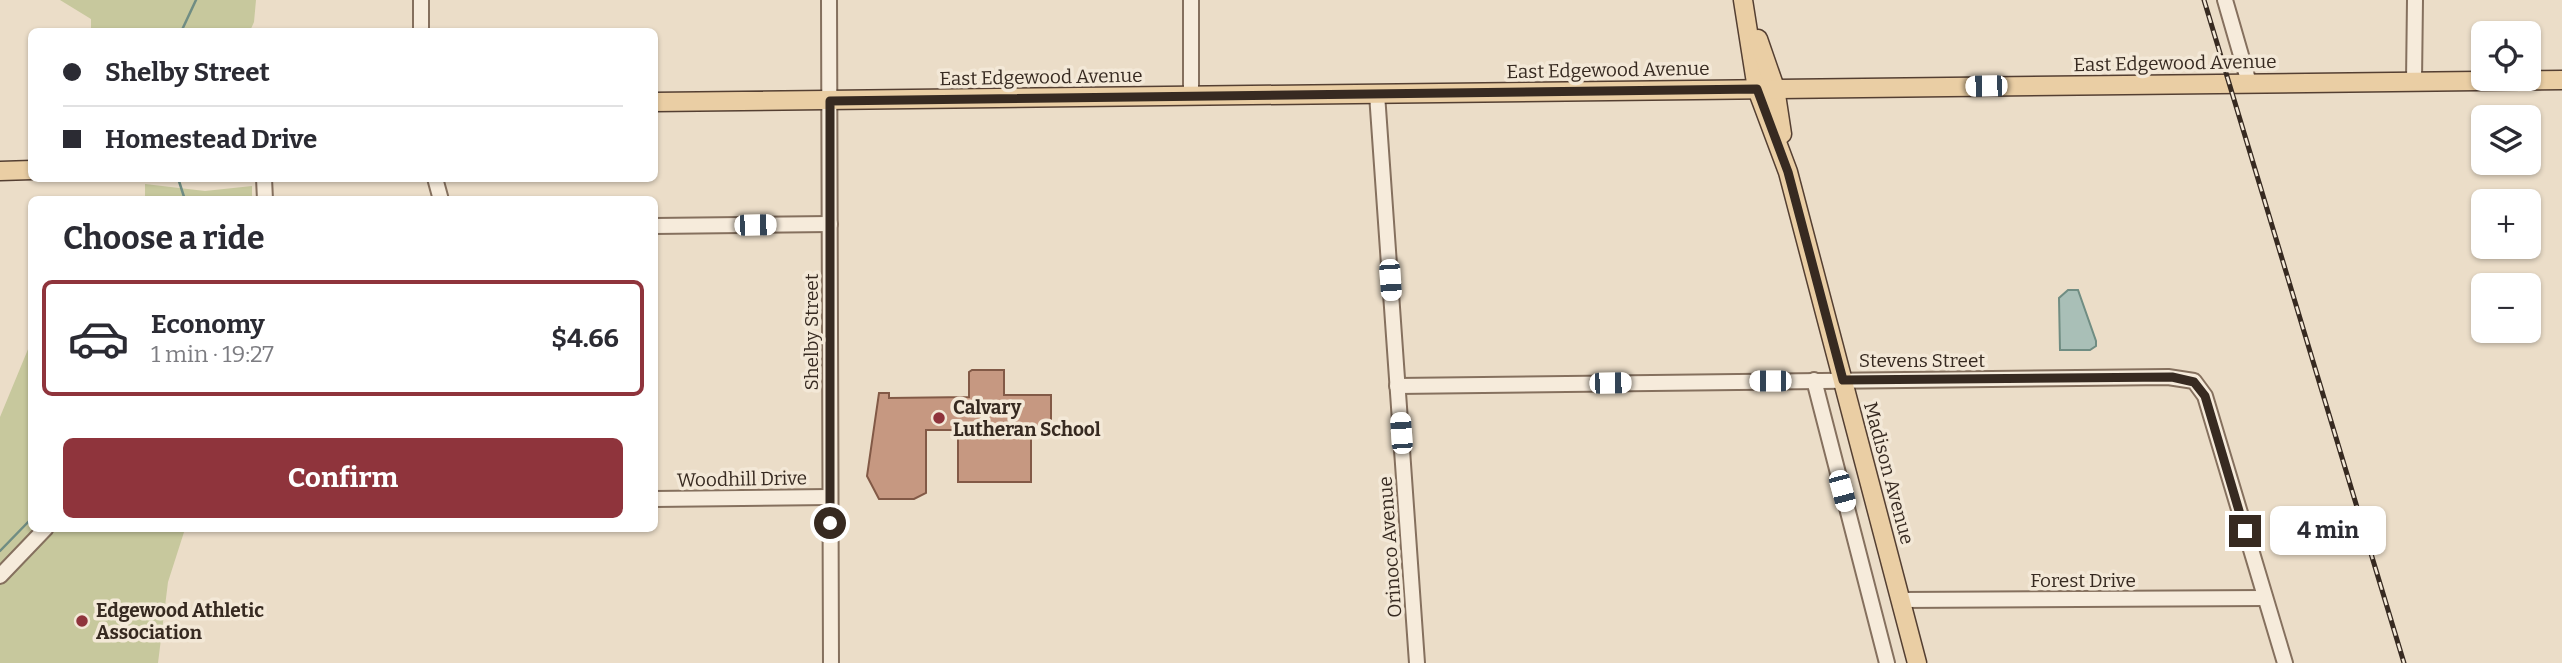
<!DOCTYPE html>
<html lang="en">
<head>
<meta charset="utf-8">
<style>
	:root { --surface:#fff; --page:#f7f7f7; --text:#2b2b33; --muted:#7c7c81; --line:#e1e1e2; --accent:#8f343c }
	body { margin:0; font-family:Bitter,serif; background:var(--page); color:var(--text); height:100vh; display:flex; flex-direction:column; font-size:26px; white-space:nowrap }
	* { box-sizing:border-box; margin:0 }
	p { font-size:23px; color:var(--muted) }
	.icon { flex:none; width:38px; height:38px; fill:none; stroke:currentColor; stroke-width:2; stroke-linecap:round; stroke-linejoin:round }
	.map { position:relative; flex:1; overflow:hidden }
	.sheet { position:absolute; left:28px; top:196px; width:630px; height:336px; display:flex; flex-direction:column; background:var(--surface); border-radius:10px; box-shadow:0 2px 5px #0004 }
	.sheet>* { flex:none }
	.hud { position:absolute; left:28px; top:28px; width:630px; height:154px; border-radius:10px; box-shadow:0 2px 5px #0004; display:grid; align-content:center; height:154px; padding:0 35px; background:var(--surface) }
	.fabs { position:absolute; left:2471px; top:21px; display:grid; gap:14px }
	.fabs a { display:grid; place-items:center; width:70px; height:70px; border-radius:10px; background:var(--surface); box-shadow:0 2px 5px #0004; font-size:35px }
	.end { position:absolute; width:32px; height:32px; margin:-16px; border:9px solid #372a21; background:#fff; box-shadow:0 0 0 4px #fff }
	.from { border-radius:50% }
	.bubble { position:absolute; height:49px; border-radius:10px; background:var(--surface); box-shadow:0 2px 5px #0004; font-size:23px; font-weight:700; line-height:49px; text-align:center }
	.car { position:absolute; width:21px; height:42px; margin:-21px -10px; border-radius:9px; box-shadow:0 0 5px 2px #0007; background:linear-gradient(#fff 24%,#345 0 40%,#fff 0 76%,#345 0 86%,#fff 0) }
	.hud b { display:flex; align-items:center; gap:24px; height:66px; font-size:26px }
	.hud b+b { border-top:2px solid var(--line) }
	.hud i { width:18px; height:18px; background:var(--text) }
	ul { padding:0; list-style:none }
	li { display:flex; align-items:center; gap:21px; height:116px; margin:0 14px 10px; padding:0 21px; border:4px solid transparent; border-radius:10px }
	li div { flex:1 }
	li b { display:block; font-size:26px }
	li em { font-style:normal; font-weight:700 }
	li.current { border-color:var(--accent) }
	li>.icon { width:63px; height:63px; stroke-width:1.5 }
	h2 { padding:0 35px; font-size:32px; line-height:84px }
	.action { display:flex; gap:14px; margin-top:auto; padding:14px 35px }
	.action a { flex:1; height:80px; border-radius:10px; background:var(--accent); color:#fff; font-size:28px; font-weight:700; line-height:80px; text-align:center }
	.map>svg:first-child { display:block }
	.green { fill:#c7c89d }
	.water { fill:#a9bfb7; stroke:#708d83; stroke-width:2 }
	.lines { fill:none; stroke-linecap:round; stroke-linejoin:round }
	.stream { stroke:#708d83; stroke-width:2.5 }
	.building { fill:#c69881; stroke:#825946; stroke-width:2 }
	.minor-casing { stroke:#85705e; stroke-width:18 }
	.major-casing { stroke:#543f32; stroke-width:21 }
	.minor { stroke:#f6ebdb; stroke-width:14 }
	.major { stroke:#eacea4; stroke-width:18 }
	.rail-casing { stroke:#372a21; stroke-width:5 }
	.rail { stroke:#f3e8d7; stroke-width:2.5; stroke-dasharray:8; stroke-linecap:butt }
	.route { stroke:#372a21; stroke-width:9 }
	.poi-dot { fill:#8f343c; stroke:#f3e8d7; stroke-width:2.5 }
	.labels { text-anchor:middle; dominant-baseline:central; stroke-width:7; stroke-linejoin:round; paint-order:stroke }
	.street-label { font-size:19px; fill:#372a21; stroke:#f3e8d7 }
	.poi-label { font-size:19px; font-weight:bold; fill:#372a21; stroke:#f3e8d7; text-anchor:start }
</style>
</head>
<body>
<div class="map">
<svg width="2562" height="663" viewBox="0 0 2562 663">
	<rect width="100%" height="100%" fill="#ebddc8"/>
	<g class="green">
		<path d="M60,0H256L254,22L250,31L91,32V19Z"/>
		<path d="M145,184L205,191L252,186V199H145Z"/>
		<path d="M31,342L32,528L185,529L168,582L158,663H0V417Z"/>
	</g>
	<path class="water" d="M2068,290H2078L2096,341V346L2090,350H2060L2059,298Z"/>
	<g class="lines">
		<g class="stream">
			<path d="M181,32L196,0"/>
			<path d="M178,178L185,200"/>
			<path d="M0,551L32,518"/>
		</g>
	</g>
	<path class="building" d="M972,370H1004V395H1051V432H1031V482H958V430H926V493L914,499H879L867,476L879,393H889V398L969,397V372Z"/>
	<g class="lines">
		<g class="minor-casing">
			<g id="minor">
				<path d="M829,0L831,663"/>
				<path d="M2225,0L2249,83"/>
				<path d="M421,32V0"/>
				<path d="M2414,81L2415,0"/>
				<path d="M1377,94L1417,663"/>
				<path d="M1191,96V0"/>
				<path d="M264,178L265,200"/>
				<path d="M435,178L441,200"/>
				<path d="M654,226L830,224"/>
				<path d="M1814,380L1887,663"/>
				<path d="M1397,386L2168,377L2194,381L2205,396L2285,663"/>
				<path d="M654,499L830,497"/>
				<path d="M0,576L46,528"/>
				<path d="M1901,600L2265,598"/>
			</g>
		</g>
		<g class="major-casing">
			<g id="major">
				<path d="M1743,0L1757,89L1788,172L1917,663"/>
				<path d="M1758,39L1775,88L1782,134"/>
				<path d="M654,102L2562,80"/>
				<path d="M0,171L32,170"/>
			</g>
		</g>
		<use href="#minor" class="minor"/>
		<use href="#major" class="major"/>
		<g class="rail-casing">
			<path id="rail" d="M2204,0L2404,663"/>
		</g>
		<use href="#rail" class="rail"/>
	</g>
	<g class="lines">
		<path class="route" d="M830,523V101L1757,89L1788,172L1843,380L2172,377L2194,382L2205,396L2245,531"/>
	</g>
	<g class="poi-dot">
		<circle cx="939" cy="418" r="7"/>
		<circle cx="82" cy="621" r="7"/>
	</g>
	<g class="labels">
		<g class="street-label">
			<text transform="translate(2175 63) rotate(-1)">East Edgewood Avenue</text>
			<text transform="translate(1608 70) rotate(-1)">East Edgewood Avenue</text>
			<text transform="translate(1041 77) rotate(-1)">East Edgewood Avenue</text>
			<text transform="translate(811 332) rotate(-90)">Shelby Street</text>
			<text x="1922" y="360">Stevens Street</text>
			<text transform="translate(1889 473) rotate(75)">Madison Avenue</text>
			<text transform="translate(742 479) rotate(-1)">Woodhill Drive</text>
			<text transform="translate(1390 547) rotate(-94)">Orinoco Avenue</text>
			<text x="2083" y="580">Forest Drive</text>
		</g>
		<g class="poi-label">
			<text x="953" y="407">Calvary<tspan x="953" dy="22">Lutheran School</tspan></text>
			<text x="96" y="610">Edgewood Athletic<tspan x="96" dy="22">Association</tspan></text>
		</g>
	</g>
</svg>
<div class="fabs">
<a><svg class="icon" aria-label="locate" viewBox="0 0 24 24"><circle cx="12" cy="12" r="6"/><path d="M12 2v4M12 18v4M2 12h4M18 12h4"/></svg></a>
<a><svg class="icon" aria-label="layers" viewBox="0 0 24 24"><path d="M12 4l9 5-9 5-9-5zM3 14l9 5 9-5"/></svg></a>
<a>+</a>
<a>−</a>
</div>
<i class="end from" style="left:830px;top:523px"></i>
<i class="end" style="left:2245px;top:531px"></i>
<div class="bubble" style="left:2270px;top:506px;width:116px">4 min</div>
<i class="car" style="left:1986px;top:86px;rotate:269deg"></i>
<i class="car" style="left:755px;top:225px;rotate:89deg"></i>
<i class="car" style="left:1390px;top:280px;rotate:176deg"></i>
<i class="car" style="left:1770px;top:381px;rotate:270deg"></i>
<i class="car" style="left:1610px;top:383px;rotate:89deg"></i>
<i class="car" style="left:1401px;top:433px;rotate:356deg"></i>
<i class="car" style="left:1842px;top:491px;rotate:165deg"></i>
<div class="hud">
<b><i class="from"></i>Shelby Street</b>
<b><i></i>Homestead Drive</b>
</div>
<section class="sheet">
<h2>Choose a ride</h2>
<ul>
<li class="current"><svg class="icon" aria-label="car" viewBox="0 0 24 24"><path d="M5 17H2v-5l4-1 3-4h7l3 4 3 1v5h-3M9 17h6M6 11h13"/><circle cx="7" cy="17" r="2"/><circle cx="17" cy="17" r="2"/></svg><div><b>Economy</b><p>1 min · 19:27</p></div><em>$4.66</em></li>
</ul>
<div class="action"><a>Confirm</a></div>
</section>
</div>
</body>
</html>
